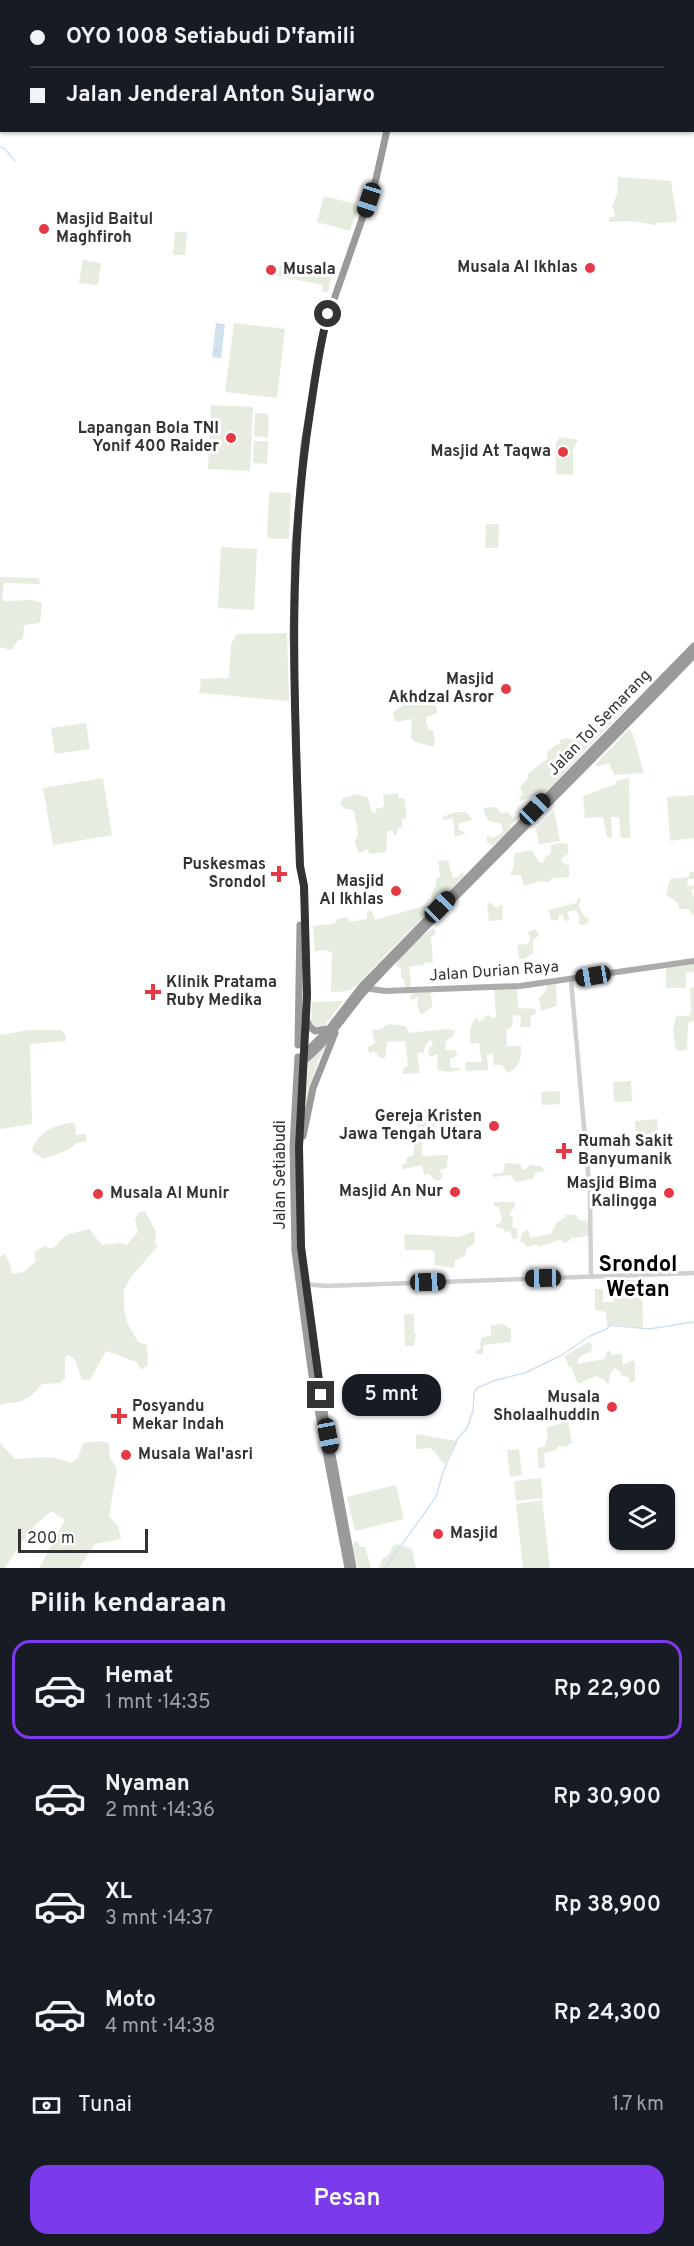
<!DOCTYPE html>
<html lang="id">
<head>
<meta charset="utf-8">
<style>
	:root { --surface:#171b24; --page:#20242c; --text:#f1f3f6; --muted:#9ea1a6; --line:#363941; --accent:#7c3aed }
	body { margin:0; font-family:Overpass,sans-serif; background:var(--page); color:var(--text); height:100vh; display:flex; flex-direction:column; font-size:22px; white-space:nowrap }
	* { box-sizing:border-box; margin:0 }
	p { font-size:20px; color:var(--muted) }
	.icon { flex:none; width:33px; height:33px; fill:none; stroke:currentColor; stroke-width:2; stroke-linecap:round; stroke-linejoin:round }
	.map { position:relative; height:1568px; overflow:hidden }
	.drawer { display:flex; flex-direction:column; background:var(--surface); flex:1 }
	.drawer>* { flex:none }
	.hud { position:absolute; left:0px; top:0px; width:694px; height:132px; box-shadow:0 2px 4px #0004; display:grid; align-content:center; height:132px; padding:0 30px; background:var(--surface) }
	.buttons { position:absolute; left:609px; top:1484px; display:grid; gap:12px }
	.buttons a { display:grid; place-items:center; width:66px; height:66px; border-radius:12px; background:var(--surface); box-shadow:0 2px 4px #0004; font-size:30px }
	.scale { position:absolute; left:18px; bottom:15px; width:130px; box-sizing:border-box; padding-left:6px; border:3px solid #333; border-top:0; font-size:16px; line-height:21px; white-space:nowrap; color:#333; -webkit-text-stroke:4px #fff; paint-order:stroke }
	.end { position:absolute; width:27px; height:27px; margin:-14px; border:8px solid #333; background:#fff; box-shadow:0 0 0 3px #fff }
	.from { border-radius:50% }
	.bubble { position:absolute; height:42px; border-radius:18px; background:var(--surface); box-shadow:0 2px 4px #0004; font-size:20px; font-weight:600; line-height:42px; text-align:center }
	.car { position:absolute; width:18px; height:36px; margin:-18px -9px; border-radius:8px; box-shadow:0 0 4px 2px #0007; background:linear-gradient(#222 24%,#8ab4d8 0 40%,#222 0 76%,#8ab4d8 0 86%,#222 0) }
	.hud b { display:flex; align-items:center; gap:21px; height:57px; font-size:22px }
	.hud b+b { border-top:2px solid var(--line) }
	.hud i { width:15px; height:15px; background:var(--text) }
	ul { padding:0; list-style:none }
	li { display:flex; align-items:center; gap:18px; height:99px; margin:0 12px 9px; padding:0 18px; border:3px solid transparent; border-radius:18px }
	li div { flex:1 }
	li b { display:block; font-size:22px }
	li em { font-style:normal; font-weight:600 }
	li.active { border-color:var(--accent) }
	li>.icon { width:54px; height:54px; stroke-width:1.5 }
	h2 { padding:0 30px; font-size:27px; line-height:72px }
	.pay { display:flex; align-items:center; gap:15px; height:66px; padding:0 30px; font-size:22px }
	.pay p { margin-inline-start:auto }
	.cta { display:flex; gap:12px; margin-top:auto; padding:12px 30px }
	.cta a { flex:1; height:69px; border-radius:18px; background:var(--accent); color:#fff; font-size:24px; font-weight:600; line-height:69px; text-align:center }
	.map>svg:first-child { display:block }
	.green { fill:#e6ecdf }
	.water { fill:#cfe2ee }
	.lines { fill:none; stroke-linecap:round; stroke-linejoin:round }
	.stream { stroke:#cfe2ee; stroke-width:1.5 }
	.minor { stroke:#d0d0d0; stroke-width:4.5 }
	.major { stroke:#ababab; stroke-width:6 }
	.highway { stroke:#9a9a9a; stroke-width:7 }
	.route { stroke:#333; stroke-width:8 }
	.poi-dot { fill:#e63946; stroke:#fff; stroke-width:2 }
	.labels { text-anchor:middle; dominant-baseline:central; stroke-width:6; stroke-linejoin:round; paint-order:stroke }
	.poi-label { font-size:16px; font-weight:bold; fill:#333; stroke:#fff; text-anchor:end }
	.street-label { font-size:16px; fill:#333; stroke:#fff }
	.district-label { font-size:22px; font-weight:bold; fill:#000; stroke:#fff }
</style>
</head>
<body>
<div class="map">
<svg width="694" height="1568" viewBox="0 0 694 1568">
	<rect width="100%" height="100%" fill="#fff"/>
	<g class="green">
		<path d="M618,177L671,181L677,220L675,222L656,223V225L631,221L608,222L610,217H614L615,212L612,207L617,194Z"/>
		<path d="M324,196L359,205L350,231L317,222Z"/>
		<path d="M175,232H187L185,255H173Z"/>
		<path d="M83,260L101,263L98,285L79,283Z"/>
		<path d="M318,265L333,268L328,292L322,291L323,285L278,276L280,266L316,273Z"/>
		<path d="M234,323L285,329L277,398L225,392Z"/>
		<path d="M211,405L253,407L250,471L208,469Z"/>
		<path d="M255,413L269,414L268,437L254,436Z"/>
		<path d="M560,437L578,440L573,450V475L556,474V443Z"/>
		<path d="M254,441H268L267,464L253,463Z"/>
		<path d="M269,492L291,493L289,539L267,538Z"/>
		<path d="M486,524H499L498,548H485Z"/>
		<path d="M221,547L257,549L254,610L218,608Z"/>
		<path d="M0,577L39,578L40,584L4,583L2,597L4,601L32,600L42,603L40,623L24,625L23,639L18,640L11,650L0,647Z"/>
		<path d="M287,633L289,701L199,693L201,679L229,678L231,644L237,634Z"/>
		<path d="M401,701L411,705L435,704L438,713L427,717L426,721L429,730H433L435,743L433,747L413,741L411,737L412,719L396,722L393,714L396,709L402,707Z"/>
		<path d="M627,707L538,800L534,796L520,801L519,798L523,794L520,788L528,778V774L548,758L547,751L560,743V740L566,738L576,741C591,725 603,709 627,707Z"/>
		<path d="M86,723L90,749L55,754L51,728Z"/>
		<path d="M629,729L633,735L644,773L614,775L609,763L599,766L595,765Z"/>
		<path d="M103,778L112,835L53,845L43,788Z"/>
		<path d="M629,778L630,838H621L619,817H611L612,837H607L603,817L585,818L583,796L616,784V781Z"/>
		<path d="M398,793L399,798H404L407,817L402,820V827L397,829V835H394L392,830L387,832L386,852L369,854L368,849L359,854L355,843L358,833L354,810L346,809L340,805L343,798L357,794L368,798L372,813L376,812V809L384,807L383,795Z"/>
		<path d="M694,795V838L670,841L667,797Z"/>
		<path d="M496,807L501,813L508,812L512,818C520,816 521,810 529,807L530,809L522,818L510,825L511,829L492,846L487,842V835L493,838L503,832L501,823C489,823 485,820 484,808Z"/>
		<path d="M554,810L560,841L539,844L536,829Z"/>
		<path d="M456,812H466L473,820L458,823L459,830L466,833L455,837L453,818L444,820L442,817Z"/>
		<path d="M559,843L568,844V854L561,859L563,863L569,866V877L552,878L549,882L540,881L524,886L521,875H512L510,872L513,870L515,853L532,850L539,863L544,862L545,857L551,854V845Z"/>
		<path d="M448,860L453,878L458,877L462,872L464,875L448,893L435,903L431,896L436,885V879L440,877L438,861Z"/>
		<path d="M690,872H694V879H688L687,885L694,886V889L691,890L694,898V916L688,909H679L678,903L666,895L670,879L689,877Z"/>
		<path d="M577,898L581,899L579,906L584,916L588,918L589,922L583,925L578,924L580,919L576,910L567,912L570,920L565,921L562,914L558,916L559,920H551L548,910L577,903Z"/>
		<path d="M491,902L495,907L503,905L502,920L489,921L487,905Z"/>
		<path d="M428,905L431,909L365,976C355,990 348,992 331,992L332,952L322,950L315,952L313,926L332,924L336,922L338,919L347,917L350,922L367,919V911L371,910L375,920Z"/>
		<path d="M434,928L436,935L431,936L433,962L424,963L423,966L418,965L409,967L411,985L408,988L405,986L404,979L401,978V969L396,965C399,953 424,934 434,928Z"/>
		<path d="M536,929L539,935L533,940V953L524,959H519L517,945L528,944L531,939L528,932Z"/>
		<path d="M694,964V972L686,973V988H666V967Z"/>
		<path d="M556,984L557,1006L541,1011L539,998L545,992L547,985Z"/>
		<path d="M694,987V1021L688,1023L687,1050L676,1051L673,1030L676,1016H689L691,1012L690,988Z"/>
		<path d="M494,989H517L518,1008L535,1009L536,1013L530,1017L531,1027H520L521,1016L513,1015L512,1027L506,1030L507,1046H521C521,1058 520,1067 508,1073L502,1065H494L493,1053L487,1055L488,1070L467,1071L465,1069L466,1062H482L479,1043L471,1044C468,1035 470,1024 477,1017L479,1021L484,1020V1017L489,1015L492,1018L496,1017Z"/>
		<path d="M431,992L432,1007L421,1015L417,1005L419,997L410,1000V996L413,993Z"/>
		<path d="M343,1001L323,1028L315,1027L311,1024L312,1002Z"/>
		<path d="M390,1024L406,1026L409,1033L449,1029L455,1031L454,1035L446,1041L445,1050H456L457,1056L450,1058L451,1068H461L460,1070L449,1072L438,1070L437,1054L430,1057L428,1051L433,1044L430,1039L425,1046L424,1052L417,1053L420,1073L403,1074V1069L408,1065L405,1041L387,1042L385,1058H380L374,1051L369,1054L368,1047L375,1043L372,1030L382,1029L386,1025Z"/>
		<path d="M29,1030H61L66,1035V1041L30,1044L32,1124L0,1129V1035Z"/>
		<path d="M329,1039L318,1062L305,1105L307,1061Z"/>
		<path d="M631,1081L632,1101L614,1102L613,1082Z"/>
		<path d="M560,1091V1104L542,1105L541,1092Z"/>
		<path d="M433,1109L435,1133L418,1134L416,1110Z"/>
		<path d="M657,1119L658,1134L636,1136L635,1121Z"/>
		<path d="M69,1123H75L76,1135L86,1134V1141L77,1143L68,1150L43,1159L39,1155L34,1154L32,1149C40,1131 51,1127 69,1123Z"/>
		<path d="M414,1139H422V1156L448,1155L447,1168L440,1170L443,1176L440,1180H435L429,1174L424,1175L422,1165C415,1167 409,1167 403,1170L402,1165L406,1163V1158L414,1155Z"/>
		<path d="M505,1163L520,1164L522,1169H525L531,1165L541,1166L545,1171L535,1173L533,1179L515,1182L511,1175L494,1177L492,1175L494,1173H503Z"/>
		<path d="M494,1202H514L515,1206L509,1214L513,1217L512,1227L517,1229L518,1238L513,1239L510,1231L505,1232L502,1228L496,1227V1225L501,1222V1213L498,1207L494,1206Z"/>
		<path d="M145,1211L156,1232L155,1243L158,1246L131,1277L124,1290V1308L127,1322L138,1342L147,1345L148,1365L141,1370L137,1362C125,1359 118,1354 106,1351L90,1380H82L75,1360L69,1355L65,1357V1378L60,1383L42,1384C37,1391 27,1400 18,1402C11,1404 7,1401 0,1406V1257L4,1253L10,1264L12,1274L24,1272L36,1261L34,1252L44,1246C56,1252 56,1244 64,1237C70,1233 82,1231 89,1229L102,1245L120,1243L127,1245L138,1232L135,1220L139,1212Z"/>
		<path d="M565,1215H575L579,1220L589,1221V1236L571,1238L568,1242L563,1243L561,1239L539,1247L537,1244L527,1247L524,1243L520,1242L522,1233L528,1229L530,1238L551,1234L557,1222L565,1218Z"/>
		<path d="M474,1231L475,1243L466,1249L465,1256L455,1260L454,1268L434,1265L435,1254L432,1250H405L404,1234L460,1237Z"/>
		<path d="M623,1280H642L643,1328L613,1324L607,1326L606,1312L595,1310V1289H603V1302H613L614,1294L620,1293Z"/>
		<path d="M404,1314H414V1332L416,1334L414,1346H405Z"/>
		<path d="M503,1324L511,1329V1342L483,1345V1354H476L475,1352L480,1349L481,1338L491,1335V1325Z"/>
		<path d="M589,1342L593,1345L591,1351L579,1357L577,1364L604,1359L607,1351H610L611,1355L622,1354L623,1365L633,1360L635,1362V1382H629L628,1377L621,1375V1372L615,1368L610,1373L609,1383H606L605,1380L595,1376L578,1384L571,1367H569L564,1356Z"/>
		<path d="M381,1395L396,1398L397,1402L409,1404V1407L405,1409L402,1407L382,1406L381,1411L378,1412L376,1408V1396Z"/>
		<path d="M568,1421L572,1443L566,1447L559,1446L554,1451L544,1453L545,1467L539,1469L537,1449L546,1445V1441L548,1438L546,1428Z"/>
		<path d="M416,1434L457,1441L446,1463L444,1464C438,1458 437,1453 430,1448L416,1449Z"/>
		<path d="M99,1441L109,1443L110,1458L117,1469L109,1516L118,1526L121,1539L95,1544L79,1568H39L65,1520L51,1511L30,1530L5,1568H0V1443L15,1459C34,1458 53,1454 71,1463L78,1458L83,1443Z"/>
		<path d="M519,1449L522,1475L510,1477L507,1450Z"/>
		<path d="M541,1478L543,1498L516,1501L514,1481Z"/>
		<path d="M396,1485L404,1519L355,1531L347,1497Z"/>
		<path d="M542,1500L550,1568H523L516,1504Z"/>
		<path d="M357,1541L360,1547H365L371,1568H358L352,1548L353,1543Z"/>
		<path d="M397,1544L412,1549L416,1568H379L383,1558L388,1556L393,1546Z"/>
	</g>
	<path class="water" d="M216,323L225,324L221,358L212,357Z"/>
	<g class="lines">
		<g class="stream">
			<path d="M12,2L25,0"/>
			<path d="M0,9L2,8"/>
			<path d="M0,147L4,148L15,161"/>
			<path d="M385,1568L436,1497L443,1472L458,1438L467,1428L473,1411L474,1393L477,1388L496,1380L525,1373L562,1355L590,1336L607,1329L610,1325L649,1329L694,1322"/>
		</g>
		<g class="minor">
			<path d="M571,980L590,1195L591,1277"/>
			<path d="M304,1284L326,1286L694,1273"/>
		</g>
		<g class="major">
			<path d="M693,66H694"/>
			<path d="M364,988L385,991L520,986L694,961"/>
		</g>
		<g class="highway">
			<path d="M410,2L411,0"/>
			<path d="M417,2V0"/>
			<path d="M305,1018L310,1027L315,1031L328,1029"/>
			<path d="M298,1045L300,925"/>
			<path d="M302,1056L329,1029L362,986L694,646"/>
			<path d="M298,1057L293,1147L295,1251L313,1383L348,1568"/>
			<path d="M301,1063C324,1046 340,1022 358,999C376,977 397,957 417,936C509,842 603,750 694,655"/>
			<path d="M303,1136L313,1088L335,1033"/>
			<path d="M353,1568L321,1395L301,1247L299,1147L307,995L304,886L300,865L293,635L295,545L304,445L324,328L376,179L387,130"/>
		</g>
	</g>
	<g class="lines">
		<path class="route" d="M321,1395L301,1247L299,1147L307,995L304,886L300,866C295,714 286,563 310,412C315,379 319,346 328,314"/>
	</g>
	<g class="poi-dot">
		<circle cx="44" cy="229" r="6"/>
		<circle cx="590" cy="268" r="6"/>
		<circle cx="271" cy="270" r="6"/>
		<circle cx="231" cy="438" r="6"/>
		<circle cx="563" cy="452" r="6"/>
		<circle cx="506" cy="689" r="6"/>
		<path d="M276 865h6v6h6v6h-6v6h-6v-6h-6v-6h6z"/>
		<circle cx="396" cy="891" r="6"/>
		<path d="M150 983h6v6h6v6h-6v6h-6v-6h-6v-6h6z"/>
		<circle cx="494" cy="1126" r="6"/>
		<path d="M561 1142h6v6h6v6h-6v6h-6v-6h-6v-6h6z"/>
		<circle cx="455" cy="1192" r="6"/>
		<circle cx="669" cy="1193" r="6"/>
		<circle cx="98" cy="1194" r="6"/>
		<circle cx="612" cy="1407" r="6"/>
		<path d="M116 1407h6v6h6v6h-6v6h-6v-6h-6v-6h6z"/>
		<circle cx="126" cy="1455" r="6"/>
		<circle cx="438" cy="1534" r="6"/>
	</g>
	<g class="labels">
		<g class="poi-label">
			<text x="56" y="220" text-anchor="start">Masjid Baitul<tspan x="56" dy="18">Maghfiroh</tspan></text>
			<text x="578" y="268">Musala Al Ikhlas</text>
			<text x="283" y="270" text-anchor="start">Musala</text>
			<text x="219" y="429">Lapangan Bola TNI<tspan x="219" dy="18">Yonif 400 Raider</tspan></text>
			<text x="551" y="452">Masjid At Taqwa</text>
			<text x="494" y="680">Masjid<tspan x="494" dy="18">Akhdzal Asror</tspan></text>
			<text x="266" y="865">Puskesmas<tspan x="266" dy="18">Srondol</tspan></text>
			<text x="384" y="882">Masjid<tspan x="384" dy="18">Al Ikhlas</tspan></text>
			<text x="166" y="983" text-anchor="start">Klinik Pratama<tspan x="166" dy="18">Ruby Medika</tspan></text>
			<text x="482" y="1117">Gereja Kristen<tspan x="482" dy="18">Jawa Tengah Utara</tspan></text>
			<text x="578" y="1142" text-anchor="start">Rumah Sakit<tspan x="578" dy="18">Banyumanik</tspan></text>
			<text x="657" y="1184">Masjid Bima<tspan x="657" dy="18">Kalingga</tspan></text>
			<text x="443" y="1192">Masjid An Nur</text>
			<text x="110" y="1194" text-anchor="start">Musala Al Munir</text>
			<text x="600" y="1398">Musala<tspan x="600" dy="18">Sholaalhuddin</tspan></text>
			<text x="132" y="1407" text-anchor="start">Posyandu<tspan x="132" dy="18">Mekar Indah</tspan></text>
			<text x="138" y="1455" text-anchor="start">Musala Wal'asri</text>
			<text x="450" y="1534" text-anchor="start">Masjid</text>
		</g>
		<g class="street-label">
			<text transform="translate(600 723) rotate(-46)">Jalan Tol Semarang</text>
			<text transform="translate(494 972) rotate(-4)">Jalan Durian Raya</text>
			<text transform="translate(281 1175) rotate(-90)">Jalan Setiabudi</text>
		</g>
		<g class="district-label">
			<text x="638" y="1265">Srondol<tspan x="638" dy="25">Wetan</tspan></text>
		</g>
	</g>
</svg>
<div class="buttons">
<a><svg class="icon" aria-label="layers" viewBox="0 0 24 24"><path d="M12 4l9 5-9 5-9-5zM3 14l9 5 9-5"/></svg></a>
</div>
<div class="scale">200 m</div>
<i class="end from" style="left:328px;top:314px"></i>
<i class="end" style="left:321px;top:1395px"></i>
<div class="bubble" style="left:342px;top:1374px;width:99px">5 mnt</div>
<i class="car" style="left:369px;top:200px;rotate:198deg"></i>
<i class="car" style="left:535px;top:809px;rotate:44deg"></i>
<i class="car" style="left:440px;top:907px;rotate:44deg"></i>
<i class="car" style="left:593px;top:976px;rotate:260deg"></i>
<i class="car" style="left:543px;top:1278px;rotate:269deg"></i>
<i class="car" style="left:428px;top:1282px;rotate:88deg"></i>
<i class="car" style="left:328px;top:1436px;rotate:169deg"></i>
<div class="hud">
<b><i class="from"></i>OYO 1008 Setiabudi D'famili</b>
<b><i></i>Jalan Jenderal Anton Sujarwo</b>
</div>
</div>
<section class="drawer">
<h2>Pilih kendaraan</h2>
<ul>
<li class="active"><svg class="icon" aria-label="car" viewBox="0 0 24 24"><path d="M5 17H2v-5l4-1 3-4h7l3 4 3 1v5h-3M9 17h6M6 11h13"/><circle cx="7" cy="17" r="2"/><circle cx="17" cy="17" r="2"/></svg><div><b>Hemat</b><p>1 mnt · 14:35</p></div><em>Rp 22,900</em></li>
<li><svg class="icon" aria-label="car" viewBox="0 0 24 24"><path d="M5 17H2v-5l4-1 3-4h7l3 4 3 1v5h-3M9 17h6M6 11h13"/><circle cx="7" cy="17" r="2"/><circle cx="17" cy="17" r="2"/></svg><div><b>Nyaman</b><p>2 mnt · 14:36</p></div><em>Rp 30,900</em></li>
<li><svg class="icon" aria-label="car" viewBox="0 0 24 24"><path d="M5 17H2v-5l4-1 3-4h7l3 4 3 1v5h-3M9 17h6M6 11h13"/><circle cx="7" cy="17" r="2"/><circle cx="17" cy="17" r="2"/></svg><div><b>XL</b><p>3 mnt · 14:37</p></div><em>Rp 38,900</em></li>
<li><svg class="icon" aria-label="car" viewBox="0 0 24 24"><path d="M5 17H2v-5l4-1 3-4h7l3 4 3 1v5h-3M9 17h6M6 11h13"/><circle cx="7" cy="17" r="2"/><circle cx="17" cy="17" r="2"/></svg><div><b>Moto</b><p>4 mnt · 14:38</p></div><em>Rp 24,300</em></li>
</ul>
<div class="pay"><svg class="icon" aria-label="cash" viewBox="0 0 24 24"><path d="M3 7h18v10H3z"/><circle cx="12" cy="12" r="2"/></svg>Tunai<p>1.7 km</p></div>
<div class="cta"><a>Pesan</a></div>
</section>
</body>
</html>
